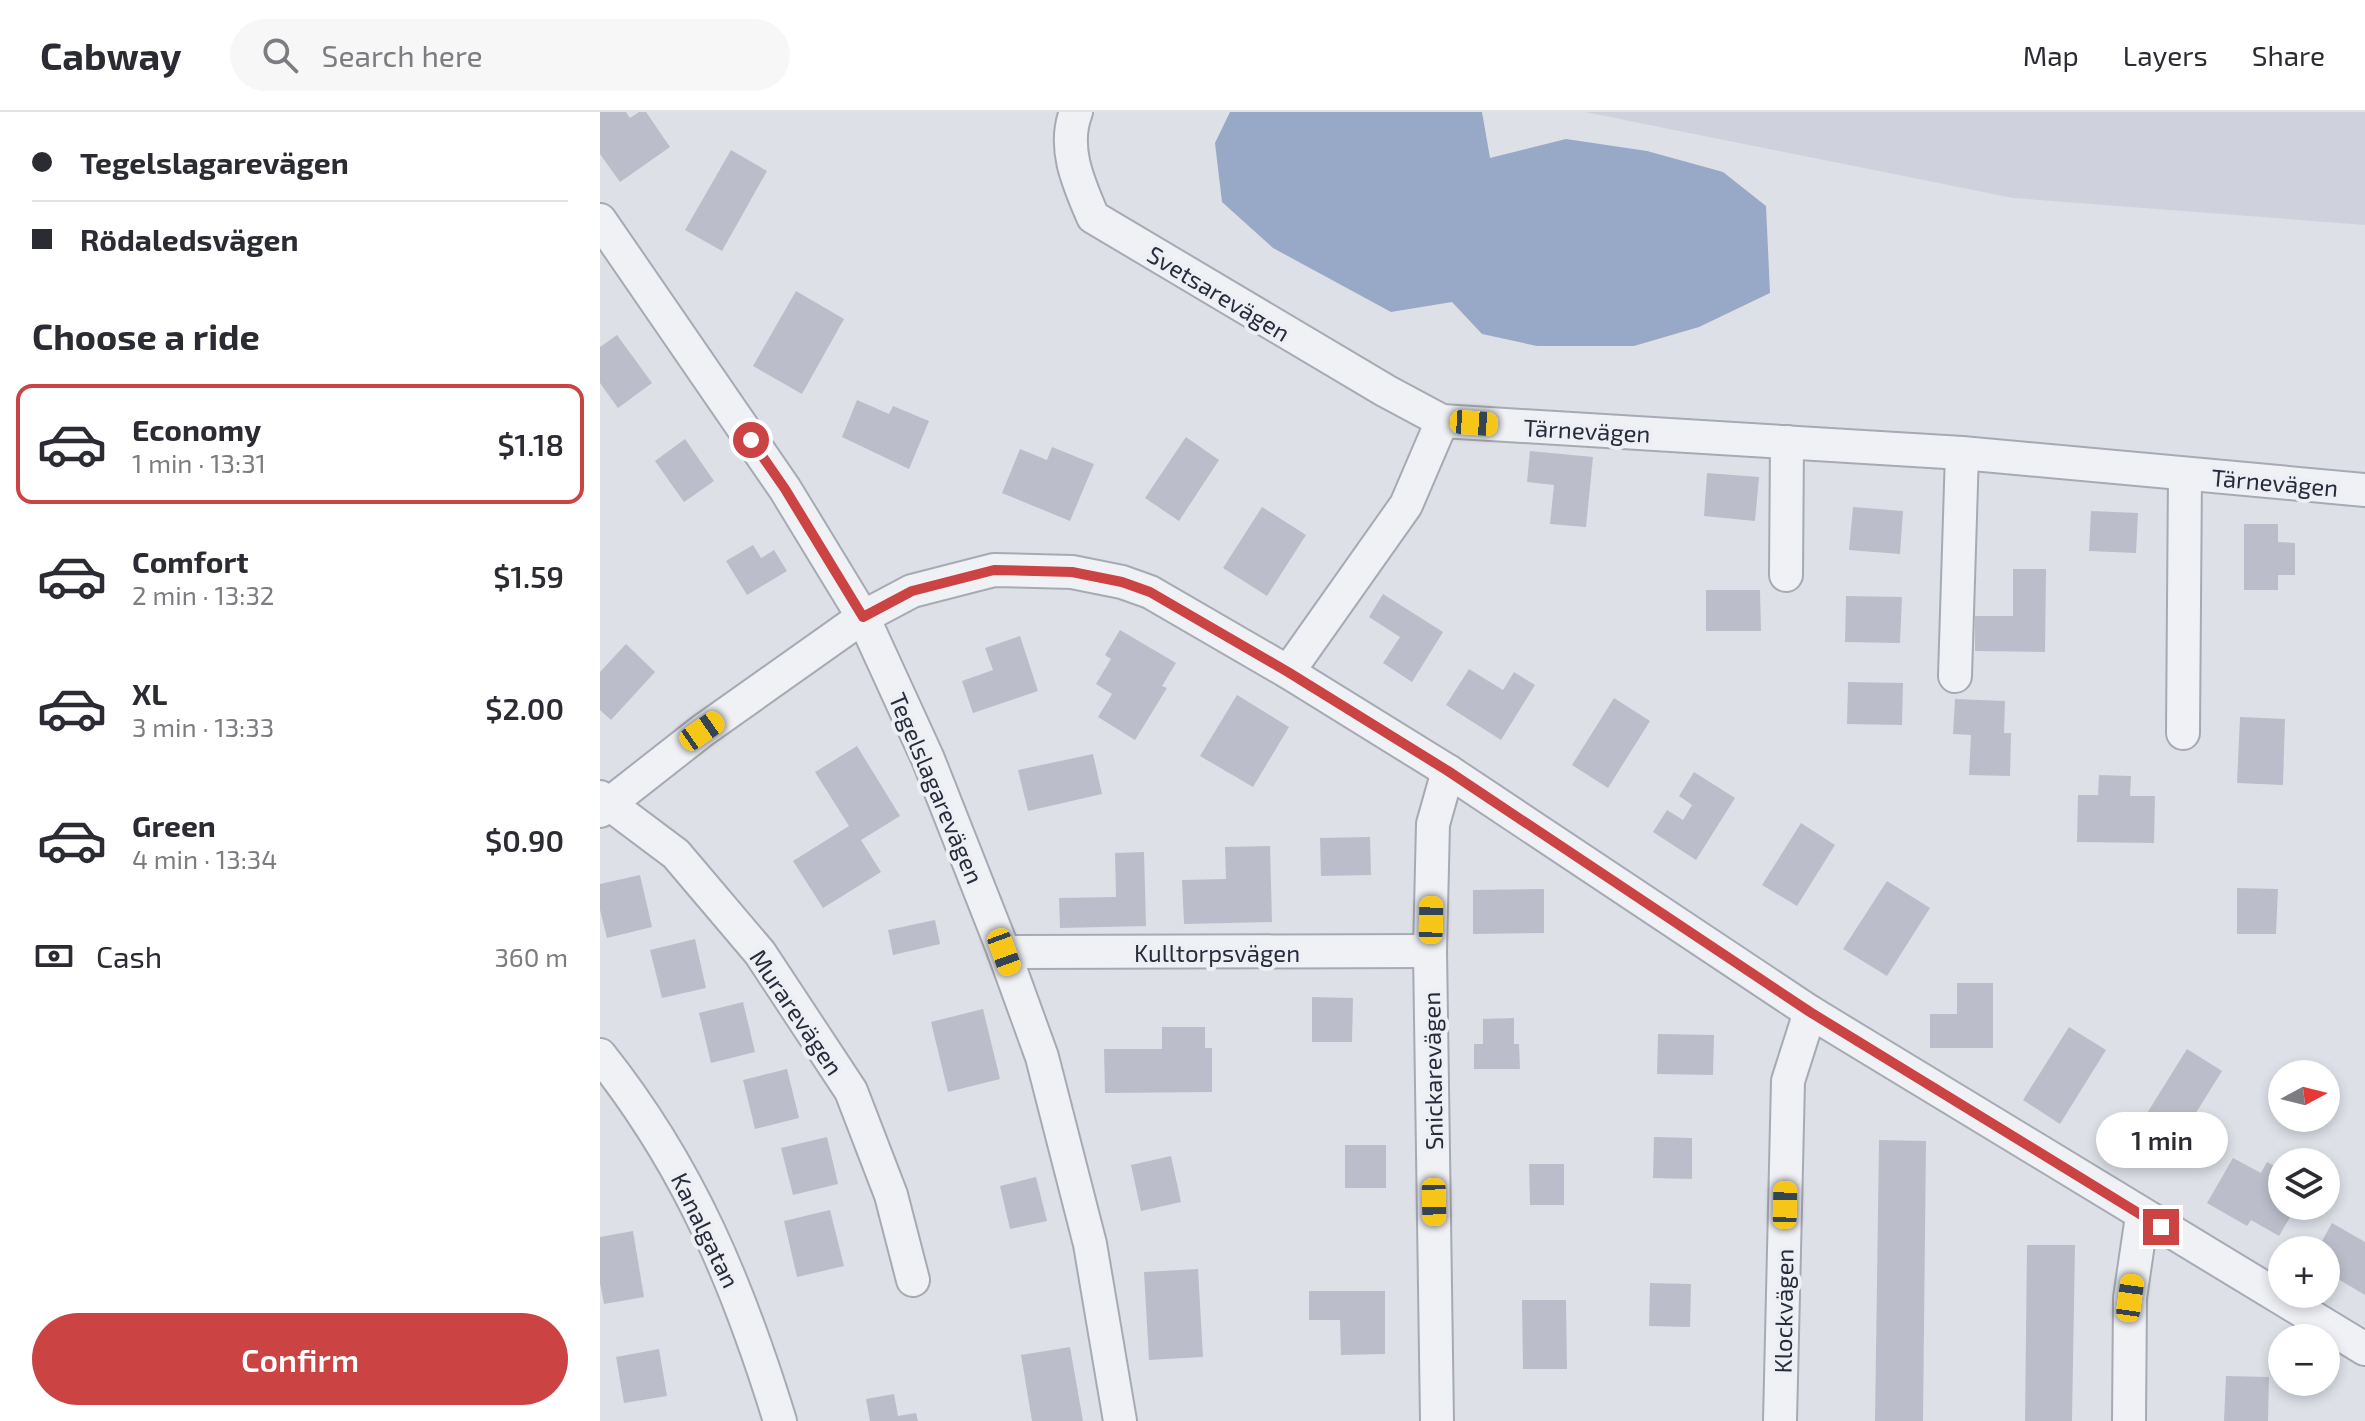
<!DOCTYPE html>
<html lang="en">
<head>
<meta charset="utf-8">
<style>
	:root { --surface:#fff; --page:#f7f7f7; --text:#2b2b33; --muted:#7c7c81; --line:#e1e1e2; --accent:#cb4343 }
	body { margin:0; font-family:"Exo 2",sans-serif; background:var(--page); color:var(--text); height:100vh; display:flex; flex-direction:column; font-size:30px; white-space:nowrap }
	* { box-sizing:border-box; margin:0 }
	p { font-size:26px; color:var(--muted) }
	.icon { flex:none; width:44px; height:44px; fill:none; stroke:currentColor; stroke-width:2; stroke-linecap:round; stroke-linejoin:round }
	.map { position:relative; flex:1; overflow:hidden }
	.panel { display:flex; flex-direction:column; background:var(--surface); width:600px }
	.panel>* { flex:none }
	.hud { display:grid; align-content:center; height:176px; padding:0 32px; background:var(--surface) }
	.needle { width:52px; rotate:83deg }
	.fabs { position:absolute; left:1668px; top:948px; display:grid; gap:16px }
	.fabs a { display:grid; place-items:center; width:72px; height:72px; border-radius:50%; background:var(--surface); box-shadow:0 4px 12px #0003; font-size:40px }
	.end { position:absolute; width:36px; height:36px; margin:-18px; border:10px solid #cb4343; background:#fff; box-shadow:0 0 0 4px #fff }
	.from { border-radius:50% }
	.bubble { position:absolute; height:56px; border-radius:28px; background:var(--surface); box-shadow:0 4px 12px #0003; font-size:26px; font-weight:600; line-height:56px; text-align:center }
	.car { position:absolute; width:24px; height:48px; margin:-24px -12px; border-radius:10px; box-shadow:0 0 6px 2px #0007; background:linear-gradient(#f5c518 24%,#345 0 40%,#f5c518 0 76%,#345 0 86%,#f5c518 0) }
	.hud b { display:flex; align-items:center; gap:28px; height:76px; font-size:30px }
	.hud b+b { border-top:2px solid var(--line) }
	.hud i { width:20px; height:20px; background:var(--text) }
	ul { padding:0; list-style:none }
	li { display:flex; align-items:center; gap:24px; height:120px; margin:0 16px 12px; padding:0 16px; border:4px solid transparent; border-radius:16px }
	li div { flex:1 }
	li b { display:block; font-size:30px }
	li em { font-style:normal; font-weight:600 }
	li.current { border-color:var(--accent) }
	li>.icon { width:72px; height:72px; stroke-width:1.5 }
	h2 { padding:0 32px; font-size:36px; line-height:96px }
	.pay { display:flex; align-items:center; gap:20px; height:88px; padding:0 32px; font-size:30px }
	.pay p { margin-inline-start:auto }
	.cta { display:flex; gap:16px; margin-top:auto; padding:16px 32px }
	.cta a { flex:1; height:92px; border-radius:48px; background:var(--accent); color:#fff; font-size:32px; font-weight:600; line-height:92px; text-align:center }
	header { display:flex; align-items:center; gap:48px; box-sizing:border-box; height:112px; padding:0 40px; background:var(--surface); border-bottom:2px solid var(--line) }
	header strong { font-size:38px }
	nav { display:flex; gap:44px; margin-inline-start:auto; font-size:28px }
	.search { width:560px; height:72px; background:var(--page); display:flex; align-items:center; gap:20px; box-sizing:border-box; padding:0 28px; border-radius:44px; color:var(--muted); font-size:30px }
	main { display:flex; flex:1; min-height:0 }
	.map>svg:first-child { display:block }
	.built { fill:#cfd2dc }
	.water { fill:#98a8c7 }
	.building { fill:#bbbeca }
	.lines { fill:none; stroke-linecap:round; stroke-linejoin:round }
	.minor-casing { stroke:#a6aab4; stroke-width:36 }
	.minor { stroke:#f0f1f5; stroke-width:32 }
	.route { stroke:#cb4343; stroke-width:10 }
	.labels { text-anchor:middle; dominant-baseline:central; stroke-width:8; stroke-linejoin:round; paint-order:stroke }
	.street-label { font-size:24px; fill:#272c3d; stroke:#edeff5 }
</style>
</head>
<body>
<header>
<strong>Cabway</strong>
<div class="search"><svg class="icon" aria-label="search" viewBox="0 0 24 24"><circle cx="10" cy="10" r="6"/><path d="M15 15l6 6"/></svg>Search here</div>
<nav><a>Map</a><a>Layers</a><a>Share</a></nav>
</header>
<main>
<section class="panel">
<div class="hud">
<b><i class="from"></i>Tegelslagarevägen</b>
<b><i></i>Rödaledsvägen</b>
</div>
<h2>Choose a ride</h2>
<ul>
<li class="current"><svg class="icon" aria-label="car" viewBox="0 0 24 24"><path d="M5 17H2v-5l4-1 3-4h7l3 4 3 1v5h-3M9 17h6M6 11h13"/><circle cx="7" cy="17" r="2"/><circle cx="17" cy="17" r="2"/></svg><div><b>Economy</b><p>1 min · 13:31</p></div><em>$1.18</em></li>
<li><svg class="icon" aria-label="car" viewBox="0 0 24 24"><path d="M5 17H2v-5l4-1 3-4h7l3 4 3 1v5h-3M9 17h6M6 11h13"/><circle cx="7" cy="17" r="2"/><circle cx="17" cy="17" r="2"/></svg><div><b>Comfort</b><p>2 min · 13:32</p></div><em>$1.59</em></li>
<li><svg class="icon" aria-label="car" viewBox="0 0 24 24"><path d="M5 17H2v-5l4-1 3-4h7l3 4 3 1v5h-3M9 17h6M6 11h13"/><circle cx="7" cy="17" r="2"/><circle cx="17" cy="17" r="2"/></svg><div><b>XL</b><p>3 min · 13:33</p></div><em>$2.00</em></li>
<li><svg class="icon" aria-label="car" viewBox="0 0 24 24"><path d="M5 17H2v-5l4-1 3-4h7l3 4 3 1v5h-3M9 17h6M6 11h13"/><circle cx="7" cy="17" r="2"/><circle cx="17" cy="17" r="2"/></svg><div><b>Green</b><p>4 min · 13:34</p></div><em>$0.90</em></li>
</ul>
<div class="pay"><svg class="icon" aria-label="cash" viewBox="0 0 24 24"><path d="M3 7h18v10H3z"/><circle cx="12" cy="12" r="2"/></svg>Cash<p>360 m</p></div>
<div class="cta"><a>Confirm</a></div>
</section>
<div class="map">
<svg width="1765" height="1309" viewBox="0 0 1765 1309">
	<rect width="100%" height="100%" fill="#dde0e7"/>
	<path class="built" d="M985,0H1765V113L1413,86Z"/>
	<path class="water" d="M630,0H882L890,46L966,27L1047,39L1123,60L1166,94L1170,181L1099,215L1034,234H937L882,222L852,190L791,200L673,136L622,90L615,31Z"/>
	<g class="building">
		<path d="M0,0H26L30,6L39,0H46L70,35L20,70L0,42Z"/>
		<path d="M131,38L167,59L122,139L85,118Z"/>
		<path d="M196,179L244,207L202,282L153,254Z"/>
		<path d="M17,223L52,271L18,296L0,271V235Z"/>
		<path d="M257,288L289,302L293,294L329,309L309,357L242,325Z"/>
		<path d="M586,325L619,348L579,409L545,386Z"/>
		<path d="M85,327L114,369L84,390L55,349Z"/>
		<path d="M452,335L494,352L470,409L402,381L420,337L447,348Z"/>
		<path d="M930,339L993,345L986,415L950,412L954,373L927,370Z"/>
		<path d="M1107,361L1159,365L1155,409L1104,404Z"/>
		<path d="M662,395L706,423L667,484L623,456Z"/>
		<path d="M1253,395L1303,399L1300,442L1249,438Z"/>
		<path d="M1491,399L1538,401L1536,441L1489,439Z"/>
		<path d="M1644,412H1678V430L1695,431V463H1678V478H1644Z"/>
		<path d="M153,433L161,446L174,438L187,459L147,483L126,449Z"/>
		<path d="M1413,457H1446L1445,540L1375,539V504H1413Z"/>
		<path d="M1106,478H1160L1161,519H1106Z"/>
		<path d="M783,482L843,520L812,570L783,551L800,525L769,505Z"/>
		<path d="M1246,484L1302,485L1300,531L1245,530Z"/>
		<path d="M520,518L576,551L562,574L567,576L535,628L498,605L512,582L496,572L511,547L505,543Z"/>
		<path d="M420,524L438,579L373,601L362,569L393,558L385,536Z"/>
		<path d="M26,532L55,560L11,608L0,598V560Z"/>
		<path d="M869,557L903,578L914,560L935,573L901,628L846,593Z"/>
		<path d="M1248,570L1303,571L1302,613L1247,612Z"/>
		<path d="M637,583L689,615L653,675L600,644Z"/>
		<path d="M1014,586L1050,609L1008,676L972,653Z"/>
		<path d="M1355,587L1405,589L1404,621H1411L1410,664L1369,663L1371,623L1353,622Z"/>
		<path d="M1640,605L1685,607L1683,673L1637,671Z"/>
		<path d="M257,634L300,704L261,728L281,760L223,796L193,749L249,714L215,660Z"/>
		<path d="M493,642L502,682L428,699L418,658Z"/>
		<path d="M1094,660L1135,686L1096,748L1053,720L1067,698L1083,708L1092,693L1079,684Z"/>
		<path d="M1499,663L1531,664L1530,684H1555L1554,731L1477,730L1478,683H1498Z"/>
		<path d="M1201,711L1235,733L1197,794L1162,773Z"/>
		<path d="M770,725L771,763L721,764L720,726Z"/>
		<path d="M670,734L672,810L584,812L582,768L626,767L625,735Z"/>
		<path d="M544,740L546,814L460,816L459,786L516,785L515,741Z"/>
		<path d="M40,763L52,815L7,826L0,798V772Z"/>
		<path d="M1287,769L1330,796L1287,864L1243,837Z"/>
		<path d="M1637,776L1678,777L1676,822H1637Z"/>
		<path d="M944,777V821L873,822V778Z"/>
		<path d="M335,808L340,832L293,843L288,818Z"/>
		<path d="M95,827L106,876L62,886L50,838Z"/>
		<path d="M1357,871H1393V936H1330V902H1357Z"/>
		<path d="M712,885L753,886L752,930H712Z"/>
		<path d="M143,890L155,940L111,951L99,901Z"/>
		<path d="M383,897L400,967L348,980L331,910Z"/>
		<path d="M914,906V932H919L920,957H874V932H883V907Z"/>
		<path d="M562,915H605V936H612V980L505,981L504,937H562Z"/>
		<path d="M1469,915L1506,938L1460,1012L1423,988Z"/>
		<path d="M1058,922L1114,923L1113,963L1057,962Z"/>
		<path d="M1587,937L1622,959L1574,1036L1539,1014Z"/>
		<path d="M187,957L199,1006L155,1017L143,968Z"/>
		<path d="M227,1025L238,1072L193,1083L181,1036Z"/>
		<path d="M1054,1025L1092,1026V1067L1053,1066Z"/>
		<path d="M1279,1028L1326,1029L1323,1309H1275Z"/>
		<rect x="745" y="1033" width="41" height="43"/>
		<path d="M571,1044L581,1090L541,1099L531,1053Z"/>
		<path d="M1633,1046L1661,1061L1667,1050L1682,1058V1085L1678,1092L1693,1100L1679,1124L1651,1108L1647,1114L1607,1091Z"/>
		<path d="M929,1052H964V1093H930Z"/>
		<path d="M436,1065L447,1109L410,1117L400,1074Z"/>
		<path d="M230,1098L244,1154L197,1165L184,1109Z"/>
		<path d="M1732,1111L1765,1130V1183L1726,1160V1138H1717Z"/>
		<path d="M33,1119L44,1185L4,1192L0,1171V1125Z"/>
		<path d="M1427,1133H1475L1472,1309H1425Z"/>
		<path d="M598,1157L603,1245L549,1248L544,1160Z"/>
		<path d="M1050,1171L1091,1172L1090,1215L1049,1214Z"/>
		<path d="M709,1179H785V1242L741,1243L740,1208H709Z"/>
		<path d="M922,1188H966L967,1257H923Z"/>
		<path d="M470,1235L483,1309H432L421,1243Z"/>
		<path d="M59,1237L67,1284L24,1291L16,1245Z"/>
		<path d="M1626,1264L1669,1265L1668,1309H1624Z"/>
		<path d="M294,1282L298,1304L316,1301L318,1309H270L266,1287Z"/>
	</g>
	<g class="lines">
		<g class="minor-casing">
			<g id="minor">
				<path d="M476,0C462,36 479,72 493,105L786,279L842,309L1362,341L1765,378"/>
				<path d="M0,108L185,377L263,505L328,647L404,840L442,945L490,1132L520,1309"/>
				<path d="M1186,463L1187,330"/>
				<path d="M688,560L806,393L842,309"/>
				<path d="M1355,564L1362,341"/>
				<path d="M1583,621L1585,362"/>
				<path d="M0,685L76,742L160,841L251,979L291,1083L313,1168"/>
				<path d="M0,699L102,619L263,505L312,479L394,458L472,460L522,470L550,480L688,560L848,659L1210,900L1765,1237"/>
				<path d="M404,840L830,839"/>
				<path d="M0,943C90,1056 138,1173 180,1309"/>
				<path d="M837,1309L830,839L833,712L848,659"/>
				<path d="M1180,1309L1188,969L1210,900"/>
				<path d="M1529,1309L1530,1186L1542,1104"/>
			</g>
		</g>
		<use href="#minor" class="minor"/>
	</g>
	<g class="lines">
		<path class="route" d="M151,328L185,377L263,505L312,479L394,458L472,460L522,470L550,480L688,560L848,659L1210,900L1561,1115"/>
	</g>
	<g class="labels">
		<g class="street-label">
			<text transform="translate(619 181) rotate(31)">Svetsarevägen</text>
			<text transform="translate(987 318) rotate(3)">Tärnevägen</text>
			<text transform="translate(1675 370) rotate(5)">Tärnevägen</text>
			<text transform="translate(337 676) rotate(67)">Tegelslagarevägen</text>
			<text x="617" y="840">Kulltorpsvägen</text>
			<text transform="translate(197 900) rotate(56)">Murarevägen</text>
			<text transform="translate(832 959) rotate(-91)">Snickarevägen</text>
			<text transform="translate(106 1118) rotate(64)">Kanalgatan</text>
			<text transform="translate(1183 1199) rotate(-89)">Klockvägen</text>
		</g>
	</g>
</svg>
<div class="fabs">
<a><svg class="needle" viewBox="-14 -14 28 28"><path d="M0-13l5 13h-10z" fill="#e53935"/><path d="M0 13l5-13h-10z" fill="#7c7c81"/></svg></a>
<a><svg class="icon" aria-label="layers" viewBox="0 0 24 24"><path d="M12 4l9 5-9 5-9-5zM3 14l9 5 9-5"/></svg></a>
<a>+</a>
<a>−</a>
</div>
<i class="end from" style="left:151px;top:328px"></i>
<i class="end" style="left:1561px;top:1115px"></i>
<div class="bubble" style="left:1496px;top:1000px;width:132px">1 min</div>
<i class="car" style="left:874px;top:311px;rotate:94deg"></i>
<i class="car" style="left:102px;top:619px;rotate:55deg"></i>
<i class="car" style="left:831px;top:808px;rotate:1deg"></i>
<i class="car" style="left:404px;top:840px;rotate:160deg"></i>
<i class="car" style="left:834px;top:1090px;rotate:179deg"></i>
<i class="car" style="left:1185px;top:1093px;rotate:1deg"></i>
<i class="car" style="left:1530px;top:1186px;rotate:8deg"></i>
</div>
</main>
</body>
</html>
